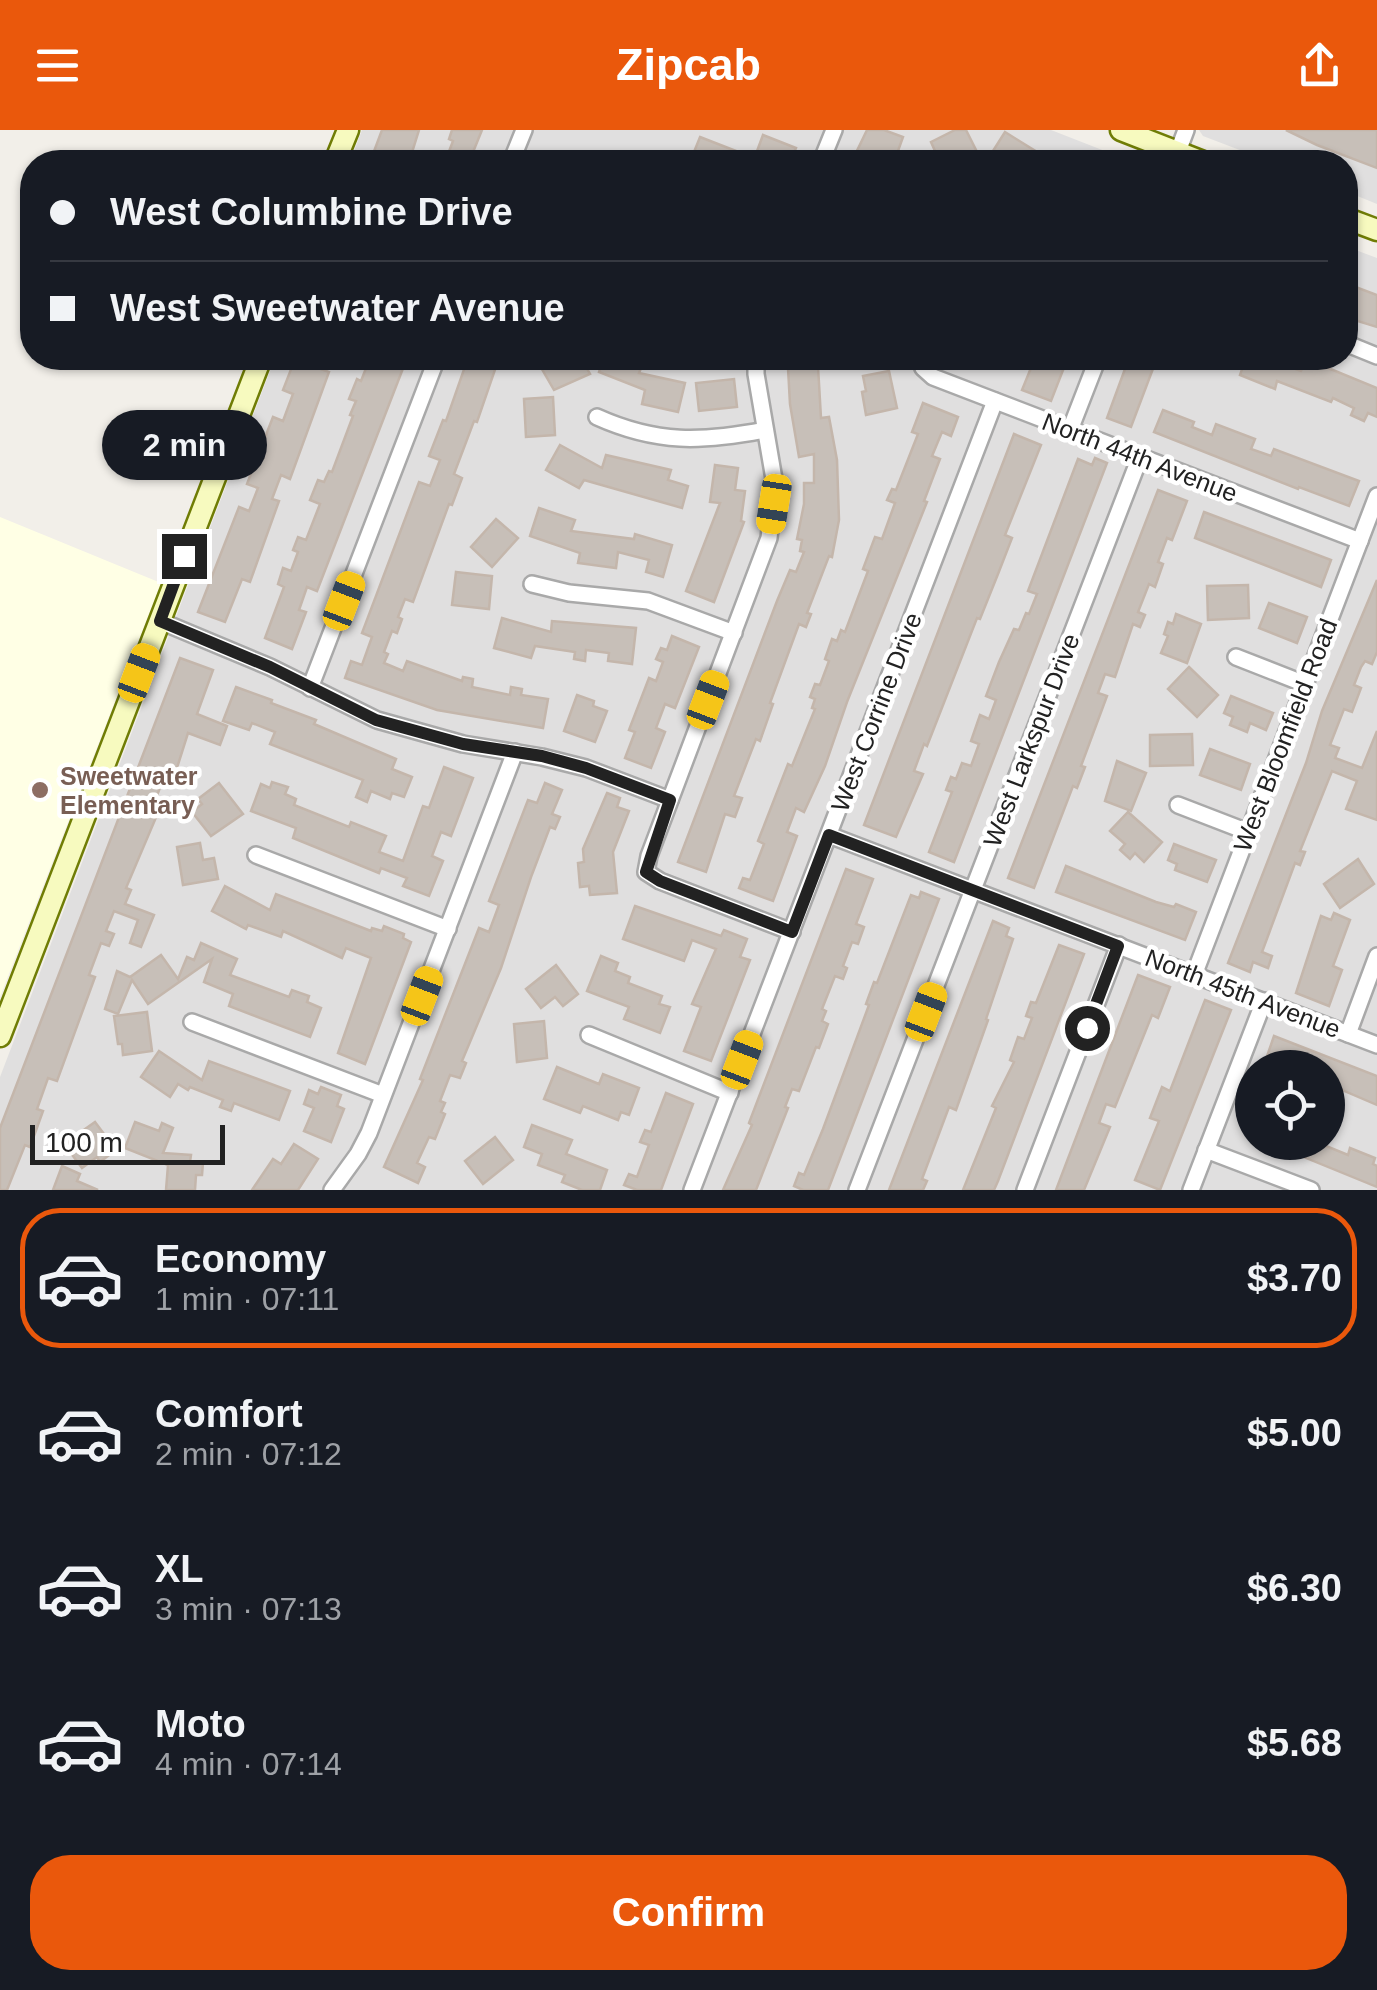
<!DOCTYPE html>
<html lang="en">
<head>
<meta charset="utf-8">
<style>
	:root { --surface:#171b24; --page:#20242c; --text:#f1f3f6; --muted:#9ea1a6; --line:#363941; --accent:#ea580c }
	body { margin:0; font-family:Helvetica,sans-serif; background:var(--page); color:var(--text); height:100vh; display:flex; flex-direction:column; font-size:38px; white-space:nowrap }
	* { box-sizing:border-box; margin:0 }
	p { font-size:32px; color:var(--muted) }
	.icon { flex:none; width:55px; height:55px; fill:none; stroke:currentColor; stroke-width:2; stroke-linecap:round; stroke-linejoin:round }
	.map { position:relative; height:1060px; overflow:hidden }
	.panel { display:flex; flex-direction:column; background:var(--surface); flex:1 }
	.panel>* { flex:none }
	.top-card { position:absolute; left:20px; top:20px; width:1338px; height:220px; border-radius:40px; box-shadow:0 2px 8px #0004; display:grid; align-content:center; height:220px; padding:0 30px; background:var(--surface) }
	.tools { position:absolute; left:1235px; top:920px; display:grid; gap:20px }
	.tools a { display:grid; place-items:center; width:110px; height:110px; border-radius:50%; background:var(--surface); box-shadow:0 2px 8px #0004; font-size:50px }
	.scale { position:absolute; left:30px; bottom:25px; width:195px; box-sizing:border-box; padding-left:10px; border:5px solid #222; border-top:0; font-size:28px; line-height:35px; white-space:nowrap; color:#222; -webkit-text-stroke:8px #fff; paint-order:stroke }
	.end { position:absolute; width:45px; height:45px; margin:-22px; border:12px solid #222; background:#fff; box-shadow:0 0 0 5px #fff }
	.from { border-radius:50% }
	.bubble { position:absolute; height:70px; border-radius:35px; background:var(--surface); box-shadow:0 2px 8px #0004; font-size:32px; font-weight:700; line-height:70px; text-align:center }
	.car { position:absolute; width:30px; height:60px; margin:-30px -15px; border-radius:12px; box-shadow:0 0 8px 2px #0007; background:linear-gradient(#f5c518 24%,#345 0 40%,#f5c518 0 76%,#345 0 86%,#f5c518 0) }
	.top-card b { display:flex; align-items:center; gap:35px; height:95px; font-size:38px }
	.top-card b+b { border-top:2px solid var(--line) }
	.top-card i { width:25px; height:25px; background:var(--text) }
	ul { padding:18px 0 0; list-style:none }
	li { display:flex; align-items:center; gap:30px; height:140px; margin:0 20px 15px; padding:0 10px; border:5px solid transparent; border-radius:40px }
	li div { flex:1 }
	li b { display:block; font-size:38px }
	li em { font-style:normal; font-weight:700 }
	li.selected { border-color:var(--accent) }
	li>.icon { width:90px; height:90px; stroke-width:1.5 }
	.button { display:flex; gap:20px; margin-top:auto; padding:20px 30px }
	.button a { flex:1; height:115px; border-radius:40px; background:var(--accent); color:#fff; font-size:40px; font-weight:700; line-height:115px; text-align:center }
	header { display:flex; justify-content:space-between; align-items:center; height:130px; padding:0 30px; background:var(--accent); color:#fff; font-size:45px; font-weight:700 }
	.map>svg:first-child { display:block }
	.residential { fill:#e0dfdf; fill-rule:evenodd }
	.education { fill:#ffffe5 }
	.building { fill:#c7bfb8; stroke:#c4b6ab; stroke-width:2.5 }
	.lines { fill:none; stroke-linecap:round; stroke-linejoin:round }
	.street-casing { stroke:#a9a9a9; stroke-width:20 }
	.secondary-casing { stroke:#707d05; stroke-width:25 }
	.street { stroke:#fff; stroke-width:15 }
	.secondary { stroke:#f7fabf; stroke-width:20 }
	.route { stroke:#222; stroke-width:12 }
	.education-dot { fill:#8d6e63; stroke:#fff; stroke-width:4 }
	.labels { text-anchor:middle; dominant-baseline:central; stroke-width:9; stroke-linejoin:round; paint-order:stroke }
	.street-label { font-size:25px; fill:#222; stroke:#fff }
	.education-label { font-size:25px; font-weight:bold; fill:#785e54; stroke:#fff; text-anchor:start }
</style>
</head>
<body>
<header><svg class="icon" aria-label="menu" viewBox="0 0 24 24"><path d="M4 6h16M4 12h16M4 18h16"/></svg>Zipcab<svg class="icon" aria-label="share" viewBox="0 0 24 24"><path d="M12 15V3M7 8l5-5 5 5M5 13v7h14v-7"/></svg></header>
<div class="map">
<svg width="1377" height="1060" viewBox="0 0 1377 1060">
	<rect width="100%" height="100%" fill="#f2efe9"/>
	<g class="residential">
		<path d="M362,0H1051L1133,32H350Z"/>
		<path d="M1199,0H1377V74L1345,61V32H1271L1203,6Z"/>
		<path d="M1345,116L1377,128V1060H0V947L275,228H1345ZM1252,938H1328V1012H1252Z"/>
	</g>
	<path class="education" d="M0,387L161,453L0,867Z"/>
	<g class="building">
		<path d="M382,0H419L409,32H370Z"/>
		<path d="M452,0H482L469,32H445L453,11L449,9Z"/>
		<path d="M867,0H884L903,7L894,32H863L853,29Z"/>
		<path d="M955,0H966L978,24L961,32H940L931,12Z"/>
		<path d="M1286,0H1377V38L1317,15Z"/>
		<path d="M1005,2L1037,22L1031,32H986Z"/>
		<path d="M763,5L796,18L790,32H753Z"/>
		<path d="M700,7L736,21L731,32H690Z"/>
		<path d="M1345,153L1377,165V197L1345,187Z"/>
		<path d="M370,228H407L317,461L307,457L299,480L306,482L292,519L265,508L284,457L278,454L283,438L291,441L298,422L293,420L298,407L306,410L320,374L310,370L318,350L324,352L329,341L332,342L353,286L350,285L356,271L349,269L357,249L361,251Z"/>
		<path d="M468,228H499L477,292L474,291L454,344L462,348L452,375L449,374L413,472L405,469L398,487L402,489L397,503L392,501L384,522L388,524L384,533L403,541L407,531L462,551L463,547L473,549L472,557L510,565L511,557L522,559L521,565L548,569L543,598L437,580L345,548L351,531L362,535L372,507L362,503L419,352L430,356L440,330L429,326L443,290L446,291Z"/>
		<path d="M551,228H581L590,244L554,260L539,234Z"/>
		<path d="M604,228H636L644,231L639,243L685,253L678,282L642,274L645,260L599,242Z"/>
		<path d="M1035,228H1046L1065,235L1051,271L1022,260Z"/>
		<path d="M1129,228H1157L1131,297L1107,288Z"/>
		<path d="M1246,228H1265L1301,241L1306,229L1377,258V287L1368,283L1364,291L1351,285L1354,278L1333,268L1331,272L1277,251L1275,259L1240,245Z"/>
		<path d="M295,229L329,242L290,349L281,345L272,369L279,371L250,452L242,449L225,492L198,482L239,377L249,381L258,358L247,354L273,287L283,291L293,264L283,260Z"/>
		<path d="M818,236L821,288L829,287L837,330L839,390L832,427L829,426L807,483L811,484L806,497L799,494L770,573L773,574L760,611L756,609L734,666L742,668L735,687L725,684L706,742L678,732L777,471L790,440L796,442L804,422L800,421L802,410L797,409L804,374V353H814V324L799,327L790,274L788,238Z"/>
		<path d="M889,241L897,278L866,285L862,262L866,261L863,246Z"/>
		<path d="M734,249L737,277L699,281L696,253Z"/>
		<path d="M553,267L555,305L526,307L524,269Z"/>
		<path d="M923,273L958,287L951,306L942,302L932,326L940,329L924,371L927,372L847,572L825,636L804,682L796,678L787,702L797,706L773,771L739,758L743,748L750,750L764,714L758,711L788,634L792,636L815,579L812,578L815,569L810,567L815,554L820,555L829,531L825,529L832,509L837,511L841,500L845,502L868,441L863,439L875,407L882,409L895,373L887,370L892,359L896,360L918,304L912,302Z"/>
		<path d="M1163,280L1194,292L1192,297L1212,305L1216,294L1255,309L1251,319L1271,326L1274,319L1359,351L1349,376L1299,357L1298,359L1154,302Z"/>
		<path d="M1014,304L1041,315L1005,405L1012,408L998,444L980,489L977,488L927,616L924,614L914,641L923,644L896,707L864,695Z"/>
		<path d="M560,315L602,338L606,325L671,340L668,350L688,356L682,378L584,350L579,358L546,340Z"/>
		<path d="M1095,328L1107,333L954,732L929,722L952,662L946,660L951,647L956,649L962,633L971,636L979,614L971,611L980,585L989,589L996,570L986,566L999,532L1014,499L1019,500L1026,483L1029,484L1037,464L1028,461L1078,329L1092,335Z"/>
		<path d="M715,335L738,338L735,360L745,361L741,391L744,392L714,472L686,461L720,373L710,372Z"/>
		<path d="M1158,360L1187,371L1172,410L1167,408L1158,432L1163,434L1155,457L1149,454L1138,482L1145,485L1140,497L1133,494L1115,547L1105,544L1098,563L1107,566L1081,636L1085,637L1077,658L1073,656L1034,758L1008,748Z"/>
		<path d="M539,378L575,390L571,401L634,409L635,404L672,415L663,447L646,442L649,430L618,422L616,438L578,433L580,423L530,406Z"/>
		<path d="M1204,382L1331,430L1321,457L1195,408Z"/>
		<path d="M496,389L518,408L492,437L471,417Z"/>
		<path d="M456,442L492,446L489,479L452,475Z"/>
		<path d="M1377,450V522L1372,534L1365,531L1361,537L1354,555L1361,558L1352,582L1344,579L1330,615L1339,618L1335,628L1362,638L1377,601V690L1346,679L1357,651L1332,641L1300,721L1305,722L1300,735L1295,733L1262,822L1272,826L1268,838L1253,832L1250,842L1228,833L1306,633L1322,581Z"/>
		<path d="M1248,455L1249,488L1208,490L1207,456Z"/>
		<path d="M1269,473L1307,487L1297,513L1259,498Z"/>
		<path d="M1176,484L1201,494L1187,533L1161,523L1168,506L1164,504L1168,492L1173,494Z"/>
		<path d="M502,488L551,502L552,491L636,498L632,534L608,531L609,523L586,520L585,531L574,529L575,522L535,516L531,528L494,518Z"/>
		<path d="M672,506L699,517L675,578L665,574L656,598L665,602L651,638L625,628L635,602L629,600L649,548L656,551L663,532L656,529L661,518L667,520Z"/>
		<path d="M180,528L213,540L197,584L227,596L220,615L188,603L176,641L168,637L156,668L163,671L126,758L131,760L125,774L154,785L141,817L130,813L138,790L114,781L106,801L114,804L109,816L101,813L89,845L95,847L57,951L48,948L37,979L43,981L30,1017L25,1015L7,1060H0V998Z"/>
		<path d="M1189,537L1218,565L1197,587L1168,559Z"/>
		<path d="M236,557L272,570L271,573L316,590L314,594L396,629L392,639L412,647L404,667L392,663L390,669L371,661L367,672L356,667L363,650L270,614L275,602L252,593L249,600L223,591Z"/>
		<path d="M577,565L594,571L593,576L607,581L595,612L564,601Z"/>
		<path d="M1231,566L1273,583L1266,600L1250,593L1247,602L1230,595L1233,587L1224,583Z"/>
		<path d="M1192,604L1193,635L1150,636V605Z"/>
		<path d="M1210,619L1250,634L1241,660L1200,645Z"/>
		<path d="M1117,631L1146,643L1131,681L1105,671Z"/>
		<path d="M444,637L473,648L451,706L441,702L432,726L443,731L429,766L403,756L407,748L381,738L379,743L293,708L296,698L251,681L261,654L270,658L272,652L288,657L285,664L296,669L294,675L349,697L351,692L386,706L379,722L403,731L423,676L429,678Z"/>
		<path d="M219,653L243,684L211,706L192,682L202,674L198,669Z"/>
		<path d="M545,653L562,660L552,684L560,687L555,699L550,697L531,747L501,838L462,931L466,933L460,948L450,945L440,971L445,973L441,982L445,984L435,1009L429,1007L417,1033L425,1037L418,1053L384,1037L423,950L420,949L479,798L489,802L499,775L489,771L528,670L537,673Z"/>
		<path d="M607,663L620,668L617,677L629,681L613,722L617,763L590,765L589,756L580,757L578,733L584,732L583,719Z"/>
		<path d="M1128,682L1162,712L1144,732L1135,723L1130,729L1120,720L1125,714L1110,701Z"/>
		<path d="M200,713L203,730L214,728L218,749L183,755L177,717Z"/>
		<path d="M1174,714L1216,730L1207,752L1175,740L1177,734L1168,730Z"/>
		<path d="M1358,729L1374,754L1340,778L1324,754Z"/>
		<path d="M1066,736L1156,772L1174,777L1176,774L1196,782L1185,810L1056,762Z"/>
		<path d="M846,739L873,749L856,794L864,797L858,814L852,812L843,836L847,838L843,849L835,846L822,879L826,881L822,891L828,894L819,918L816,917L799,961L792,959L785,977L788,978L756,1060H723L752,995L749,993Z"/>
		<path d="M225,756L270,780L276,764L371,801L372,798L382,801L384,796L404,804L403,808L411,812L365,934L338,923L371,828L346,818L342,828L283,801L281,807L248,795L246,799L212,781Z"/>
		<path d="M921,762L939,769L828,1060H803L794,1056L799,1043L804,1045L823,999L869,875L866,874L874,852L877,853L911,765L919,768Z"/>
		<path d="M635,776L721,806L724,800L747,809L740,827L750,830L711,931L684,921L701,877L692,874L716,819L692,810L684,831L623,809Z"/>
		<path d="M1334,783L1350,790L1333,836L1342,840L1329,876L1296,863L1321,786L1331,790Z"/>
		<path d="M993,791L1009,798L1006,806L1013,809L986,889L988,890L956,980L949,977L922,1049L927,1051L923,1060H889Z"/>
		<path d="M201,813L237,829L230,845L289,867L292,860L309,866L307,872L321,878L310,907L229,876L233,864L204,852L212,829L148,874L132,850L118,884L105,879L117,841L130,847L161,825L178,849L187,827L194,830Z"/>
		<path d="M1059,815L1084,824L998,1051L994,1060H963L996,978L992,976L1014,932L1010,930L1018,907L1024,909L1032,888L1026,886L1031,872L1036,873Z"/>
		<path d="M601,826L618,833L615,841L630,847L628,853L662,866L659,874L670,877L660,903L624,889L629,877L587,861Z"/>
		<path d="M556,835L578,864L563,876L555,867L541,878L526,859Z"/>
		<path d="M1138,845L1170,857L1158,888L1152,885L1115,977L1106,974L1099,993L1110,997L1084,1060H1056Z"/>
		<path d="M1205,870L1231,880L1160,1060L1135,1050L1159,991L1150,988L1162,957L1170,961Z"/>
		<path d="M147,882L152,921L123,925L122,914H118L114,886Z"/>
		<path d="M544,891L547,928L517,932L514,894Z"/>
		<path d="M1274,906L1377,946V975L1328,954V938H1280L1265,932Z"/>
		<path d="M159,921L202,950L209,931L290,961L279,990L234,973L231,981L220,977L223,970L190,957L188,960L178,954L170,967L141,947Z"/>
		<path d="M557,937L599,954L603,944L639,958L629,985L621,982L618,990L583,976L580,983L544,969Z"/>
		<path d="M321,957L341,965L337,976L344,979L331,1012L304,1001L314,978L304,974L309,960L318,964Z"/>
		<path d="M666,963L693,974L661,1060H637L624,1055L629,1044L637,1047L649,1015L640,1012L645,1000L651,1002Z"/>
		<path d="M95,992L116,1020L100,1032L97,1027L82,1038L64,1014Z"/>
		<path d="M135,992L159,1001L162,993L173,998L163,1023L191,1025L190,1032L203,1033L202,1045H196L195,1060H166L168,1035L125,1018Z"/>
		<path d="M532,995L572,1010L566,1024L607,1040L600,1060H582L562,1052L565,1045L538,1035L542,1024L524,1017Z"/>
		<path d="M495,1007L513,1030L483,1054L465,1031Z"/>
		<path d="M1267,1012H1327L1326,1016L1348,1025L1350,1018L1375,1028L1373,1034L1377,1036V1057Z"/>
		<path d="M294,1014L318,1029L298,1060H252L273,1029L281,1034Z"/>
		<path d="M62,1036L80,1044L77,1051L98,1060H53Z"/>
	</g>
	<g class="lines">
		<g class="street-casing">
			<g id="street">
				<path d="M511,32L524,0"/>
				<path d="M821,32L834,0"/>
				<path d="M1174,32L1186,0"/>
				<path d="M1345,213L1377,226"/>
				<path d="M756,228V244L775,355L769,408L649,726L646,742L660,751L792,802"/>
				<path d="M926,228L923,238L933,247L1360,411"/>
				<path d="M597,287C657,314 702,312 765,300"/>
				<path d="M1070,300L1098,228"/>
				<path d="M532,454L569,463L648,471L734,503"/>
				<path d="M160,491L270,537L377,590L463,614L542,627L586,638L670,670"/>
				<path d="M1236,527L1305,554"/>
				<path d="M310,558L437,228"/>
				<path d="M1178,675L1248,702"/>
				<path d="M829,705L1377,915"/>
				<path d="M256,725L448,799"/>
				<path d="M1194,845L1377,366"/>
				<path d="M192,892L383,965"/>
				<path d="M1348,904L1377,826"/>
				<path d="M589,905L730,963"/>
				<path d="M1206,1020L1311,1060"/>
				<path d="M332,1060L358,1024L369,1003L515,622"/>
				<path d="M692,1060L995,271"/>
				<path d="M857,1060L1140,327"/>
				<path d="M1025,1060L1119,815"/>
				<path d="M1191,1060L1264,871"/>
			</g>
		</g>
		<g class="secondary-casing">
			<g id="secondary">
				<path d="M1121,0L1203,32"/>
				<path d="M335,32L348,0"/>
				<path d="M1345,88L1377,100"/>
				<path d="M0,906L261,228"/>
			</g>
		</g>
		<use href="#street" class="street"/>
		<use href="#secondary" class="secondary"/>
	</g>
	<g class="lines">
		<path class="route" d="M184,426L160,491L270,537L376,590L463,614L542,626L586,638L670,670L646,742L660,751L792,802L829,705L1118,816L1087,898"/>
	</g>
	<circle class="education-dot" cx="40" cy="660" r="10"/>
	<g class="labels">
		<g class="street-label">
			<text transform="translate(1140 327) rotate(21)">North 44th Avenue</text>
			<text transform="translate(876 582) rotate(-69)">West Corrine Drive</text>
			<text transform="translate(1285 605) rotate(-69)">West Bloomfield Road</text>
			<text transform="translate(1031 610) rotate(-69)">West Larkspur Drive</text>
			<text transform="translate(1243 863) rotate(21)">North 45th Avenue</text>
		</g>
		<g class="education-label">
			<text x="60" y="646">Sweetwater<tspan x="60" dy="29">Elementary</tspan></text>
		</g>
	</g>
</svg>
<div class="tools">
<a><svg class="icon" aria-label="locate" viewBox="0 0 24 24"><circle cx="12" cy="12" r="6"/><path d="M12 2v4M12 18v4M2 12h4M18 12h4"/></svg></a>
</div>
<div class="scale">100 m</div>
<i class="end from" style="left:1087px;top:898px"></i>
<i class="end" style="left:184px;top:426px"></i>
<div class="bubble" style="left:102px;top:280px;width:165px">2 min</div>
<i class="car" style="left:774px;top:374px;rotate:189deg"></i>
<i class="car" style="left:344px;top:471px;rotate:21deg"></i>
<i class="car" style="left:139px;top:543px;rotate:21deg"></i>
<i class="car" style="left:708px;top:570px;rotate:21deg"></i>
<i class="car" style="left:422px;top:866px;rotate:21deg"></i>
<i class="car" style="left:926px;top:882px;rotate:21deg"></i>
<i class="car" style="left:742px;top:930px;rotate:21deg"></i>
<div class="top-card">
<b><i class="from"></i>West Columbine Drive</b>
<b><i></i>West Sweetwater Avenue</b>
</div>
</div>
<section class="panel">
<ul>
<li class="selected"><svg class="icon" aria-label="car" viewBox="0 0 24 24"><path d="M5 17H2v-5l4-1 3-4h7l3 4 3 1v5h-3M9 17h6M6 11h13"/><circle cx="7" cy="17" r="2"/><circle cx="17" cy="17" r="2"/></svg><div><b>Economy</b><p>1 min · 07:11</p></div><em>$3.70</em></li>
<li><svg class="icon" aria-label="car" viewBox="0 0 24 24"><path d="M5 17H2v-5l4-1 3-4h7l3 4 3 1v5h-3M9 17h6M6 11h13"/><circle cx="7" cy="17" r="2"/><circle cx="17" cy="17" r="2"/></svg><div><b>Comfort</b><p>2 min · 07:12</p></div><em>$5.00</em></li>
<li><svg class="icon" aria-label="car" viewBox="0 0 24 24"><path d="M5 17H2v-5l4-1 3-4h7l3 4 3 1v5h-3M9 17h6M6 11h13"/><circle cx="7" cy="17" r="2"/><circle cx="17" cy="17" r="2"/></svg><div><b>XL</b><p>3 min · 07:13</p></div><em>$6.30</em></li>
<li><svg class="icon" aria-label="car" viewBox="0 0 24 24"><path d="M5 17H2v-5l4-1 3-4h7l3 4 3 1v5h-3M9 17h6M6 11h13"/><circle cx="7" cy="17" r="2"/><circle cx="17" cy="17" r="2"/></svg><div><b>Moto</b><p>4 min · 07:14</p></div><em>$5.68</em></li>
</ul>
<div class="button"><a>Confirm</a></div>
</section>
</body>
</html>
